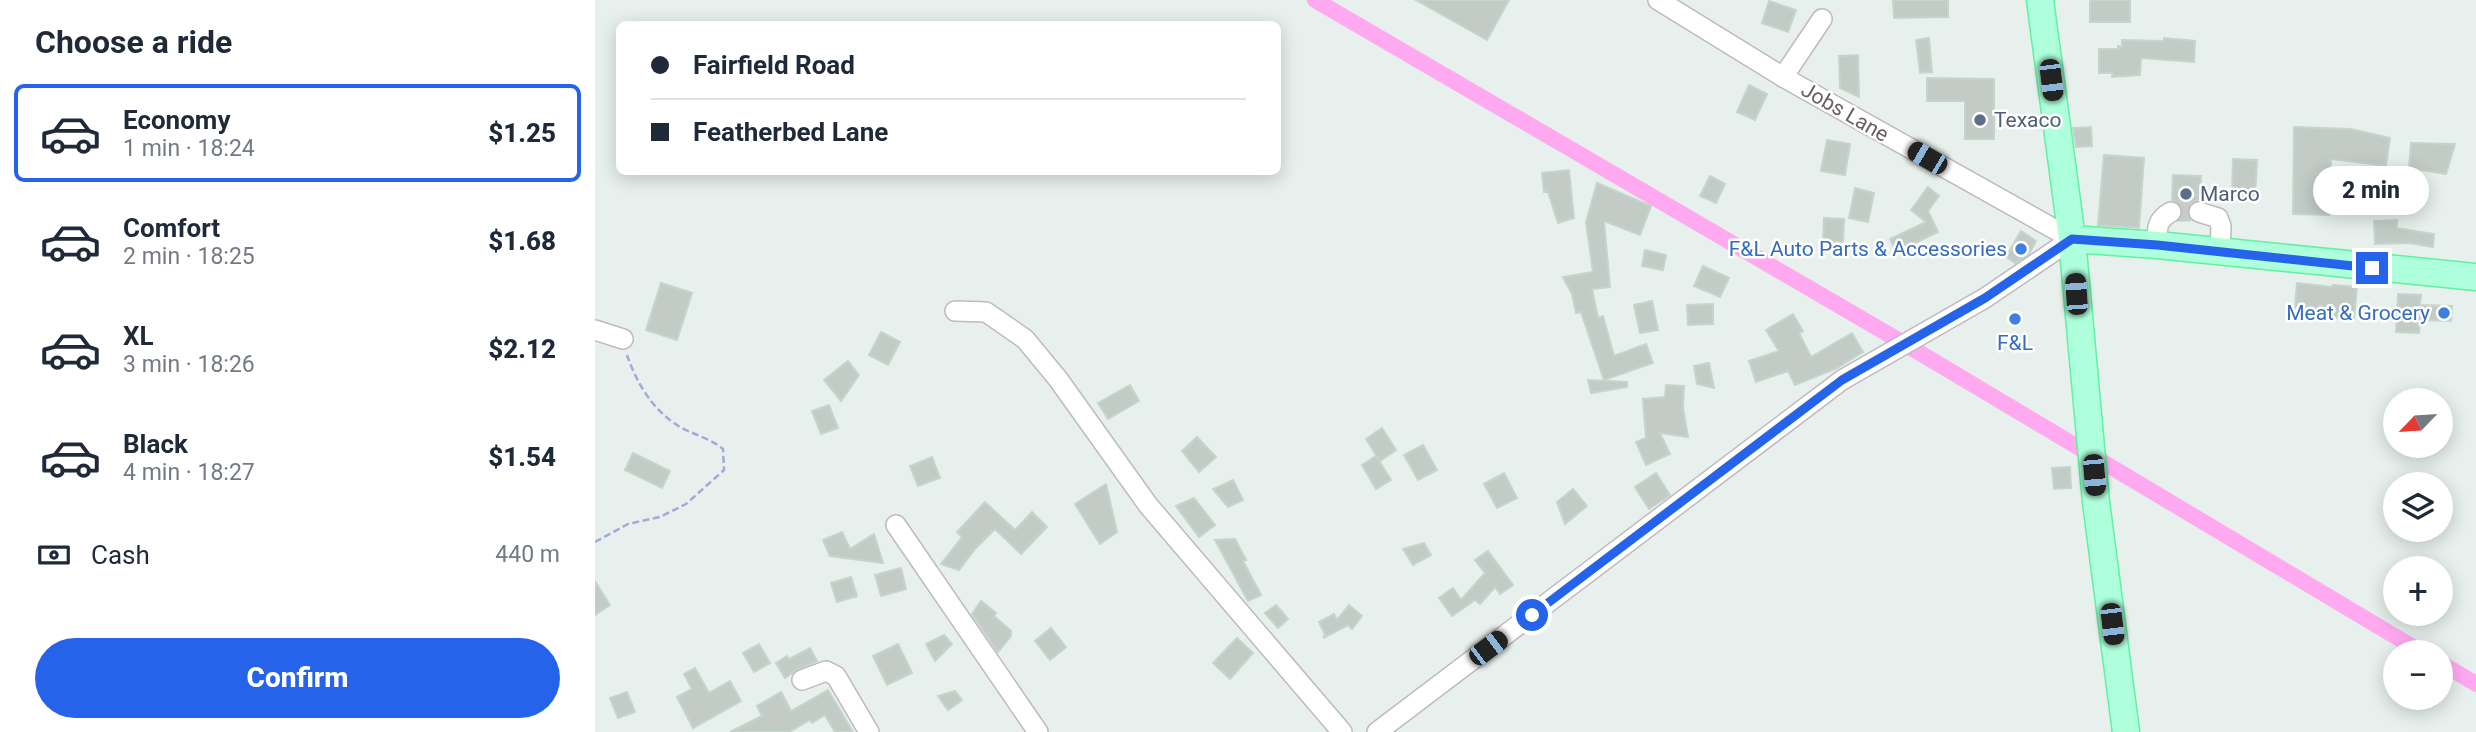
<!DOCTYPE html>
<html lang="en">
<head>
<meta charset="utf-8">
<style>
	:root { --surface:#fff; --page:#f6f6f7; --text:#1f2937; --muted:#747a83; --line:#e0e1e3; --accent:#2563eb }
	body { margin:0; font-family:Roboto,sans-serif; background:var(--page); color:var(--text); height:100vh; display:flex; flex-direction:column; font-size:26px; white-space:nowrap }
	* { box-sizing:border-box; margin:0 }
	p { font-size:23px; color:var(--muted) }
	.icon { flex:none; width:38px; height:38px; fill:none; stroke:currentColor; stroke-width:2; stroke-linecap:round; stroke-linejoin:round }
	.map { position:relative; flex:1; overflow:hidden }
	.side { display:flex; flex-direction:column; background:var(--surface); width:595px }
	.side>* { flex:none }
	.hud { position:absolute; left:21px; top:21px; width:665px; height:154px; border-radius:10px; box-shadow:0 4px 18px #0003; display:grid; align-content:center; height:154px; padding:0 35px; background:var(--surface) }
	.needle { width:46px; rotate:245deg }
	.buttons { position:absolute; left:1788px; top:388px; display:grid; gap:14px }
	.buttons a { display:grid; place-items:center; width:70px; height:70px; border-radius:50%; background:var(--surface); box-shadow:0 4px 18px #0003; font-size:35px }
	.end { position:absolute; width:32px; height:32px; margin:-16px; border:9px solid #2563eb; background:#fff; box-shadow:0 0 0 4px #fff }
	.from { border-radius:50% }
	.bubble { position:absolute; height:49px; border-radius:24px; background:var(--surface); box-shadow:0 4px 18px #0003; font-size:23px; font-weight:800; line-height:49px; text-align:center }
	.car { position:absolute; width:21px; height:42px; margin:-21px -10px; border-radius:9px; box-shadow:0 0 5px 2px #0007; background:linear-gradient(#222 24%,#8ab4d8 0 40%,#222 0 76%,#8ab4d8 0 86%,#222 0) }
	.hud b { display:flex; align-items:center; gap:24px; height:66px; font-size:26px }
	.hud b+b { border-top:2px solid var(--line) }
	.hud i { width:18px; height:18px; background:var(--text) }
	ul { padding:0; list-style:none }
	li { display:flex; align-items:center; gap:21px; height:98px; margin:0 14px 10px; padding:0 21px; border:4px solid transparent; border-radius:10px }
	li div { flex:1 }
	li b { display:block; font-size:26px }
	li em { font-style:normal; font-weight:800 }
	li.active { border-color:var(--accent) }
	li>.icon { width:63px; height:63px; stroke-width:1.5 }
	h2 { padding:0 35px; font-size:32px; line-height:84px }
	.pay { display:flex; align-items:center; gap:18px; height:77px; padding:0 35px; font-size:26px }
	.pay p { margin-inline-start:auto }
	.button { display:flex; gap:14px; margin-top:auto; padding:14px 35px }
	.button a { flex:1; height:80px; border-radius:42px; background:var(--accent); color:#fff; font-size:28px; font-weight:800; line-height:80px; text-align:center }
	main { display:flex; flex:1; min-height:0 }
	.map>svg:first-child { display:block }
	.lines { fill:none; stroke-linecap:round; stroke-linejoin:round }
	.canal { stroke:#ffa9f1; stroke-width:16 }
	.building { fill:#c3cbc7; stroke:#c5d5cc; stroke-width:2 }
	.minor-tunnel { stroke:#c7ccca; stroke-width:19; stroke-dasharray:19 10; stroke-linecap:butt }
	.minor-casing { stroke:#c0b9be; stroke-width:22 }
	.major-casing { stroke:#5ff2a0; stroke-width:29 }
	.path { stroke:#a7a8d9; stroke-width:2.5; stroke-dasharray:7 3.5; stroke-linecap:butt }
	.minor { stroke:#fff; stroke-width:19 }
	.major { stroke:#aeffdb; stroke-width:26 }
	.route { stroke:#2563eb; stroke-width:9 }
	.service-dot { fill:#5c6f8a; stroke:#fff; stroke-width:2.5 }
	.shop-dot { fill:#3f7fe0; stroke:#fff; stroke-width:2.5 }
	.labels { text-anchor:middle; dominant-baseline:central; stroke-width:5; stroke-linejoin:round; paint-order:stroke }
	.street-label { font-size:21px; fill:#675e65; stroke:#fff }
	.service-label { font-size:21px; fill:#4e5e75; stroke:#fff; text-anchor:start }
	.shop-label { font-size:21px; fill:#366cbe; stroke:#fff; text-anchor:end }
</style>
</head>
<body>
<main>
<section class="side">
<h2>Choose a ride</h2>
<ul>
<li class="active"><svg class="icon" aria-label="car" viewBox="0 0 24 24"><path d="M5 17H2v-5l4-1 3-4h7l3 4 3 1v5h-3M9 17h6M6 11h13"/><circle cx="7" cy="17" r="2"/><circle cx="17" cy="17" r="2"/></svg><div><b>Economy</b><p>1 min · 18:24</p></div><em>$1.25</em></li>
<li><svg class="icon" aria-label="car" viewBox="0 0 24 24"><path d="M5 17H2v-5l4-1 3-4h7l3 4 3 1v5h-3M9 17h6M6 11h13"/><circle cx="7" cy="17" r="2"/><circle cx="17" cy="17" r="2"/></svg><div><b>Comfort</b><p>2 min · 18:25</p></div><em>$1.68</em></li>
<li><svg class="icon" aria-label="car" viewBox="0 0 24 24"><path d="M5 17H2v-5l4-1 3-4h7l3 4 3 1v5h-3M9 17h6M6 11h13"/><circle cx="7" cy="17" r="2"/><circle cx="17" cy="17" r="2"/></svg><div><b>XL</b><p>3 min · 18:26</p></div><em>$2.12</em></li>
<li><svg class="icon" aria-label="car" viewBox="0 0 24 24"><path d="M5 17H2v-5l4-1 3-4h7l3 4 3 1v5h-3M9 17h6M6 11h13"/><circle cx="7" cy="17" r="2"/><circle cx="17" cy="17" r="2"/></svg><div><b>Black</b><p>4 min · 18:27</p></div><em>$1.54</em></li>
</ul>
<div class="pay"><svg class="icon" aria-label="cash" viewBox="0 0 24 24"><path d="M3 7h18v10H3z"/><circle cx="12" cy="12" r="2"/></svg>Cash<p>440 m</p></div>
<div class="button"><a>Confirm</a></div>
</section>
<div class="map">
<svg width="1881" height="732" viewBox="0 0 1881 732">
	<rect width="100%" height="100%" fill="#e7f0ec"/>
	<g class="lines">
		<g class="canal">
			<path d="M720,0L1310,344L1828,653"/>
			<path d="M1846,663L1881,684"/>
		</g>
	</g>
	<g class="building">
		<path d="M821,0H914L892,40Z"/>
		<path d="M1298,0H1353V17L1299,18Z"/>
		<rect x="1495" y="0" width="40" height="22"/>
		<path d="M1174,1L1201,10L1193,32L1167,23Z"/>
		<path d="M1334,38L1337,72L1325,73L1321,40Z"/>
		<path d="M1569,38L1600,41L1599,62L1546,58L1545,75L1517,77L1518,73H1504V49H1523V46L1527,47V40L1569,41Z"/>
		<path d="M1263,55L1264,97L1245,88L1244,56Z"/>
		<path d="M1332,78L1399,79V139H1370V101H1332Z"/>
		<path d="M1154,85L1172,94L1160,120L1142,112Z"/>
		<path d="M1496,127L1497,146L1481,147L1478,128Z"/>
		<path d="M1699,127L1756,129L1795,138L1791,166L1736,159L1734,215L1698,214Z"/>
		<path d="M1232,140L1255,144L1250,175L1226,171Z"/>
		<path d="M1816,143L1860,144L1851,174L1814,168Z"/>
		<path d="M1509,155L1549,158L1544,228L1503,225Z"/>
		<path d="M1638,159L1662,160L1660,196L1637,195Z"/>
		<path d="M974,170L979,218L963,223L953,192H949L947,173Z"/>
		<path d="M1578,175L1606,176L1605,200L1596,203L1592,209L1595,220H1585L1588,212L1587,206L1577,200Z"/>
		<path d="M1115,176L1130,184L1121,203L1105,196Z"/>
		<path d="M1002,183L1056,206L1045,235L1009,221L1015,287L997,289L1003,318L1008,316L1019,356L1051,344L1058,363L1009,380L986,312L981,313L977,294L968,277L998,272L991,222Z"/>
		<path d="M1333,187L1344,196L1333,211L1343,232L1301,252L1295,239L1331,222L1316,210Z"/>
		<path d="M1260,188L1279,193L1273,222L1254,218Z"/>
		<path d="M1229,218L1249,219L1248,242L1228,241Z"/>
		<path d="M1802,220V228L1839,234L1838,247L1814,243L1780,244L1779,221Z"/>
		<path d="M1426,231L1441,241L1434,254L1420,263L1411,257Z"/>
		<path d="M1050,250L1071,255L1068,270L1047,266Z"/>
		<path d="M1108,266L1134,278L1125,297L1099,286Z"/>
		<path d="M66,283L97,293L82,340L51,330Z"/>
		<path d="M1702,283L1737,287L1738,285L1762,287L1759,319L1735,317L1736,312L1700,308Z"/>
		<path d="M1803,294L1826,295L1825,305L1857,306L1856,321L1825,320L1824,333L1801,332Z"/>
		<path d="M1057,301L1063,330L1045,333L1039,305Z"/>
		<path d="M1118,304V324L1093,325L1092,305Z"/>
		<path d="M1198,314L1208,331L1204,333L1216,357L1257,333L1268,352L1242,368L1200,385L1193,371L1161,382L1154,361L1184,351L1171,330Z"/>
		<path d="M286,332L305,342L293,365L274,355Z"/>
		<path d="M253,361L264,375L246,401L229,380Z"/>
		<path d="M1114,363L1119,388L1102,384L1099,366Z"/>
		<path d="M993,380L1032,382V387L996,393Z"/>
		<path d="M535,385L544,401L513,419L503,403Z"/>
		<path d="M1071,385L1089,386L1088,408L1093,437L1065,433L1075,454L1051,465L1041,442L1051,438L1048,399L1070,397Z"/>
		<path d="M234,405L243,428L226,434L217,411Z"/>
		<path d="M787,428L801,450L785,461L771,439Z"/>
		<path d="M602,437L621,457L604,472L587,451Z"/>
		<path d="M828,445L842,470L823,480L809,455Z"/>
		<path d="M38,453L75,471L67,488L30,470Z"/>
		<path d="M781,456L796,480L781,489L767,465Z"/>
		<path d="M337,457L345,478L323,486L315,466Z"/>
		<path d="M1475,467L1476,488L1459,489L1457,468Z"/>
		<path d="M909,473L922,498L902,508L889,484Z"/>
		<path d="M1061,473L1075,495L1054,509L1040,487Z"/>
		<path d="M638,480L648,500L633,507L618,489Z"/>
		<path d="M511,484L522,532L505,544L480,504Z"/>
		<path d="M978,489L992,506L970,524L962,502Z"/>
		<path d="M599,498L620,525L604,537L581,506Z"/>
		<path d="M390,502L420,530L437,512L452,527L426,554L400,529L380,549L364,570L346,564L367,537L362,532Z"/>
		<path d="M247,532L255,549L279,534L288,563L235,556L228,540Z"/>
		<path d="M640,539L651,560L648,561L666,595L653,601L620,540Z"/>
		<path d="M829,543L836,555L818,565L808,549Z"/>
		<path d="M893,551L918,585L905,594L900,587L885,604L880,600L857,616L844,598L858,588L866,600L890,573L880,560Z"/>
		<path d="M306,568L311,589L286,596L280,575Z"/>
		<path d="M256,577L262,596L242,602L236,583Z"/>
		<path d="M0,581L15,605L0,615Z"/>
		<path d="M386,601L401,613L399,616L416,631V636L403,652L377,614Z"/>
		<path d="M681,605L693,619L683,628L670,613Z"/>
		<path d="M754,605L767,616L757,629L753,625L728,638L730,635L724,622L739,614L742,620Z"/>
		<path d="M456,628L471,647L455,660L440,641Z"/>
		<path d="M349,635L357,644L340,661L331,644Z"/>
		<path d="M642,638L658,653L635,679L618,663Z"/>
		<path d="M164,644L175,663L159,672L148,653Z"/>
		<path d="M303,644L317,673L292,685L278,656Z"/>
		<path d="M215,648L222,661L203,669L190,678L181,663L192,656L194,659Z"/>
		<path d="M100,668L114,693L135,681L146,701L98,728L82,697L97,689L89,674Z"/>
		<path d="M233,690L258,732H240L230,715L217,723L215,720L194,732H135L167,716L162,706L186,692L196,711Z"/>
		<path d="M360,691L367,700L353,710L343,696Z"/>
		<path d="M32,692L40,712L23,718L15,698Z"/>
	</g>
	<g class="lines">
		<path class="minor-tunnel" d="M1576,212H1604"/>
		<g class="minor-casing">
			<g id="minor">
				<path d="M1188,77L1227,19"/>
				<path d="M1604,212L1623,218L1626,226L1625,252"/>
				<path d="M1562,245C1562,229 1561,220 1576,212"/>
				<path d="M360,311L391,312L430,339L463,379L553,505L747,732"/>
				<path d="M0,330L28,339"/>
				<path d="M301,525L443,732"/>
				<path d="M207,680L231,671L241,676L274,732"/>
				<path d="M782,732L1247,380L1390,298L1477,239L1188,77L1063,0"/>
			</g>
		</g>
		<g class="major-casing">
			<g id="major">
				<path d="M1445,0L1477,239L1501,502L1531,732"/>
				<path d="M1477,239L1562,245L1881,277"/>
			</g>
		</g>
		<path class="path" d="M0,542L33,524L65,517L91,504L129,470L128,449C114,437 94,434 79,423C55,406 41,381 32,355"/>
		<use href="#minor" class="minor"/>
		<use href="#major" class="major"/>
	</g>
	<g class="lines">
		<path class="route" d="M937,615L1247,380L1390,298L1477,239L1562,245L1777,268"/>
	</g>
	<g class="service-dot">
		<circle cx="1385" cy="120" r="7"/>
		<circle cx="1591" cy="194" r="7"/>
	</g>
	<g class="shop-dot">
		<circle cx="1426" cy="249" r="7"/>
		<circle cx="1849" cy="313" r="7"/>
		<circle cx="1420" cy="319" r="7"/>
	</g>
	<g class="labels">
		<g class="street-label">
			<text transform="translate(1250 112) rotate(30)">Jobs Lane</text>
		</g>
		<g class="service-label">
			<text x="1399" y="120">Texaco</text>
			<text x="1605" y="194">Marco</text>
		</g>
		<g class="shop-label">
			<text x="1412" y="249">F&amp;L Auto Parts &amp; Accessories</text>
			<text x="1835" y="313">Meat &amp; Grocery</text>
			<text x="1420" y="343" text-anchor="middle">F&amp;L</text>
		</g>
	</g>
</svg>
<div class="buttons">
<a><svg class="needle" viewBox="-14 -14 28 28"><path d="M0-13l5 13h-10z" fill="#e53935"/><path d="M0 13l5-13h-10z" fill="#747a83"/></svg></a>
<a><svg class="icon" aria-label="layers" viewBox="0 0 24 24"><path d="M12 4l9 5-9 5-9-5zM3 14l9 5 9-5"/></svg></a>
<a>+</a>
<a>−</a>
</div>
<i class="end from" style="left:937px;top:615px"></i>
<i class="end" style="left:1777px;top:268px"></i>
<div class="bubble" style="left:1718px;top:166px;width:116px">2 min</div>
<i class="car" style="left:1456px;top:80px;rotate:173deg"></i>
<i class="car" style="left:1332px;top:158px;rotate:300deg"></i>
<i class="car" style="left:1481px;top:294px;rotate:356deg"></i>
<i class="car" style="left:1499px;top:475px;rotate:175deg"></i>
<i class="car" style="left:1517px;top:624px;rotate:173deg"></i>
<i class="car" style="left:893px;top:648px;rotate:53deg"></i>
<div class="hud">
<b><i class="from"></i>Fairfield Road</b>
<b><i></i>Featherbed Lane</b>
</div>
</div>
</main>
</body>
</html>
